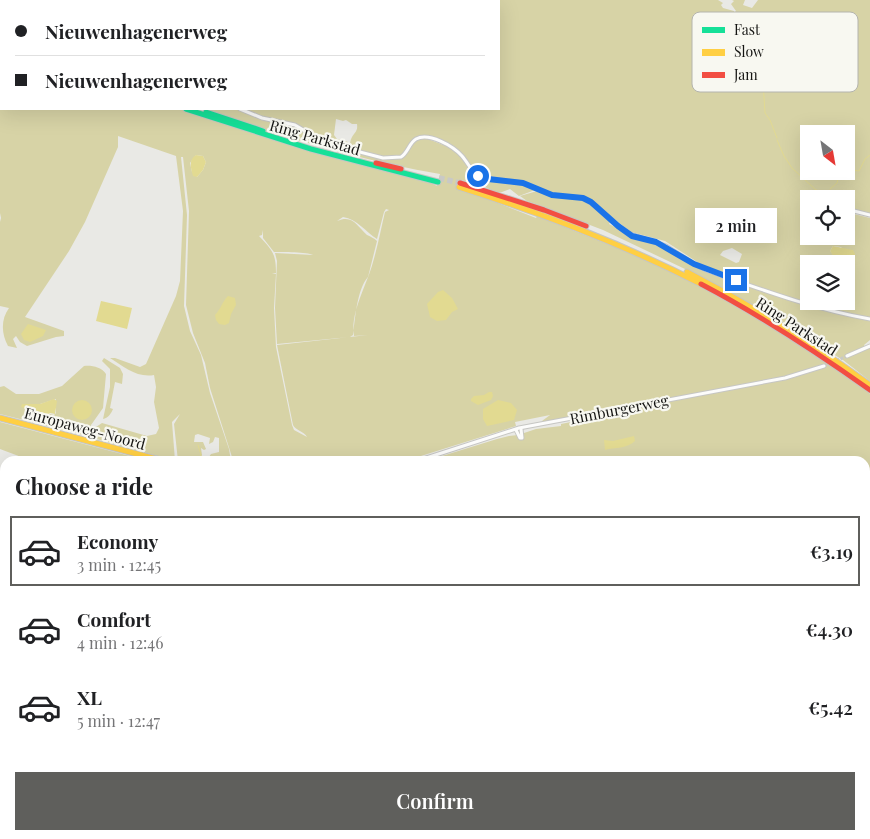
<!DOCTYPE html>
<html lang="en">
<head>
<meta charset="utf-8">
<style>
	:root { --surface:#fff; --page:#f2f2f2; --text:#202124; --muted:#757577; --line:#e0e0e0; --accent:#5f5f5c }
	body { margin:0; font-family:"Playfair Display",serif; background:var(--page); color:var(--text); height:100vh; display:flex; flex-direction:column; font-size:19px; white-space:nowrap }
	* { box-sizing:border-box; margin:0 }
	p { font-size:16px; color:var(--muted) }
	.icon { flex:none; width:28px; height:28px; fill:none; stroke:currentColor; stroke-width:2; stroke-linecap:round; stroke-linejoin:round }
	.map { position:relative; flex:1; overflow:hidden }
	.panel { position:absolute; left:0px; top:456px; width:870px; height:384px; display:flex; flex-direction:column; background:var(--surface); border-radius:15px 15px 0 0; box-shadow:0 5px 20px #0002 }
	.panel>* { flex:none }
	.hud { position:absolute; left:0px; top:0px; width:500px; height:110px; box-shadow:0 5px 20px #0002; display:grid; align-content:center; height:110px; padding:0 15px; background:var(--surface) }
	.needle { width:32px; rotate:149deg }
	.tools { position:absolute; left:800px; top:125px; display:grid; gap:10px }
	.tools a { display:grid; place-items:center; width:55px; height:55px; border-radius:0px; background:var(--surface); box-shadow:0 5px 20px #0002; font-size:25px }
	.end { position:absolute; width:22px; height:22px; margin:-11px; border:6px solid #1a73e8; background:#fff; box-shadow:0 0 0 2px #fff }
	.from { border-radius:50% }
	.bubble { position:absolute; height:35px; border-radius:0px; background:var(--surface); box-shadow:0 5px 20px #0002; font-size:16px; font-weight:600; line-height:35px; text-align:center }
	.hud b { display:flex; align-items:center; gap:18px; height:48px; font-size:19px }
	.hud b+b { border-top:1px solid var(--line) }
	.hud i { width:12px; height:12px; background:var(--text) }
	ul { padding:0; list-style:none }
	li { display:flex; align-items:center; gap:15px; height:70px; margin:0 10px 8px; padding:0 5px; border:2px solid transparent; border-radius:0px }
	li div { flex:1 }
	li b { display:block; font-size:19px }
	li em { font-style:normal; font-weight:600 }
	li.on { border-color:var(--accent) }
	li>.icon { width:45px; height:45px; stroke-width:1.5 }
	h2 { padding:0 15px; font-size:22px; line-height:60px }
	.action { display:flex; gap:10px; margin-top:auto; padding:10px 15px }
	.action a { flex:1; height:58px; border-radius:0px; background:var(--accent); color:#fff; font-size:20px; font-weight:600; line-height:58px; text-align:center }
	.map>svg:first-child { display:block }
	.green { fill:#d7d3a6; fill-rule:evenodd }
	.water { fill:#e2da91 }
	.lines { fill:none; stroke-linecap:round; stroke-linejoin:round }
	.stream { stroke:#e2da91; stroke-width:1 }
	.street-tunnel { stroke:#c9c9c6; stroke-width:3; stroke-dasharray:3 1.5; stroke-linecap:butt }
	.highway-tunnel { stroke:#c9c9c6; stroke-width:5.5; stroke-dasharray:5.5 3; stroke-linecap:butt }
	.street-casing { stroke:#c6c6c3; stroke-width:5 }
	.fast-casing { stroke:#c6c6c3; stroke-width:7 }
	.slow-casing { stroke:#c6c6c3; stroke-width:7 }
	.jam-casing { stroke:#c6c6c3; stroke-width:7 }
	.street { stroke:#fcfcfb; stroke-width:3 }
	.fast { stroke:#16e098; stroke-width:5 }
	.slow { stroke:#ffcf43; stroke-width:5 }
	.jam { stroke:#f24e42; stroke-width:5 }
	.route { stroke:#1a73e8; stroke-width:6 }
	.labels { text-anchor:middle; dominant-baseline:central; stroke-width:4.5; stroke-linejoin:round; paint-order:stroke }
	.street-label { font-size:15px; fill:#151513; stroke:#f8f8f1 }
	.key { fill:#f8f8f1; stroke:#b4b4ae; stroke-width:1 }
	.key-label { font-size:14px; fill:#151513 }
</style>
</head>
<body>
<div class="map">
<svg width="870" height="839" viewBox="0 0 870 839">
	<rect width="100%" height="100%" fill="#e9e9e5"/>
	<g class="green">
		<path d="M0,0H718L723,3L721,5L723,8L734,11V13L736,11L731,4L734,1L732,0H745L743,5L752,8L758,0H870V214L846,208V199H809V236H846V212L870,218V340L864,345L865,347L846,355L852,356L856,353L870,348V381L843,360L706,279L603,230L527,201L520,196L537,191L551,196L568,197L585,200L610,222L609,224L633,236L654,242L671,250L690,263L752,285L705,267L665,241L631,232L587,198L575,195L553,194L528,184L480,175C474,172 472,165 467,160C453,142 440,140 418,137L400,156L385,157L349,148C350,145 350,140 352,137C355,132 358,131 357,124H352L346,120L343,121L336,119L334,135L337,139L348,142L347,148L319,139L294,123L279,120L301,130L317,141L326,145L384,159L402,158L414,142L420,139H428L451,148L461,156L478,177L488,181L519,183L535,190L519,196L510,189L502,192H495L479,184L461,180L458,189L499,200L498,203L536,218L537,216L643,258L700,284L788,336L865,389L870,394V598L866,595L865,596V461H426L497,439L509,436L518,435L536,429L561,426V424L631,410L658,403L792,378L823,368L825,367L823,365L786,376L545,422L542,421L550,415L515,422L516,426L405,461H232V459H236L235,457H232L210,388L205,363L193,333L186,305L189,211L183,157H181L187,215L184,306L190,331L201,355L210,393L229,449L231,461H206L211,454L219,452V438L215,437L213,442L209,444L210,438L198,434L195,435L194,442H203L206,449L204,450L201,448L202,455L199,461H178L174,424L180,414L172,422L175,461L93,438L96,427L102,423L147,436L156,434L159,428L154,402L156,387L154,375C137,378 124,367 110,358H115L140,367L146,364L176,296L180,281L183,211L176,156L118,136V147L85,222L69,251L25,317L64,331V336L56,337L27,346L20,342L16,336L13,339L17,348L8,346C1,333 1,319 9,308L0,306V222L1,218L0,213V39L1,109H182L231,126L422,179L437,186L440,174C359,160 280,136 202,109H499V1H1V29ZM809,134H846V171H809ZM196,155L203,156L206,162L203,170L197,177L192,172L190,163ZM386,209L389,210L385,212C381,229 378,245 373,262C367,285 350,312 354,336L368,335L277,345L293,425C296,431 304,431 307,437L294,430L292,425L276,347L274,308L276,274H272L276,273C276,253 272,250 259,236L262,235L263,230V238L274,252C283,252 307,252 313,255L275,253L277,261L275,308L277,344L350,337L353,335C355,319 357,289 368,277L377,241C374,238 371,237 367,235C357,226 353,214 337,221L343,217C357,219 366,232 377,239L384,212ZM833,246L841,247L852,261C836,259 841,264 830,251ZM732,248L742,254L739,262L736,263L720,255L723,251ZM809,264H846V301H809Z"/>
		<path d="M104,358L120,368L123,374L122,384L115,382L110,408L113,409C111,414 108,418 103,419L110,387V369L102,361Z"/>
		<path d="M84,366C91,365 102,367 106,374L103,408L91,425L87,436L0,414V387L4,386L16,394H39L62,386ZM56,399V413L54,415L49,414L47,415L33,412L24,404H40Z"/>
		<path d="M0,422L149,461H32L0,449Z"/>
		<path d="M0,570H5V605L0,606Z"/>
		<path d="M5,606V835H571L574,839H0V607Z"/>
		<path d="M865,749L870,750V811L865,810Z"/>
		<path d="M578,835H671L668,839H582Z"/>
	</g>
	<g class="water">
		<path d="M196,155L203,156L206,162L203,170L197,177L193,176C191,168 188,160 196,155Z"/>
		<path d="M833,246L853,250L855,254L854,260H836L830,251Z"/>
		<path d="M443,290L452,298L458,309L452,312L446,320L437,321L430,317L427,304L438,292Z"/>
		<path d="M228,296L235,298L236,305L231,314L229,323L225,325L219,324L216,320L215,315C221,309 222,302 228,296Z"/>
		<path d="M101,301L132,308L127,329L96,321Z"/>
		<path d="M28,324L46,330L43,336L30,342L24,340L21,334Z"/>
		<path d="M489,392H492L493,396L491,400L478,405L471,401V399L474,396L484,395Z"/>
		<path d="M54,399L57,401L55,414L50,413L47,415L21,407L22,404H40Z"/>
		<circle cx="82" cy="410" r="10"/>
		<path d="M498,400L511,403L517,410L514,420L487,426L483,419V409Z"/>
		<path d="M634,436L635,441C627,449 615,447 605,450L604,440L613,441Z"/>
	</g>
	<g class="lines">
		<g class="stream">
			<path d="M735,13L749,36L757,56L763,81L765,113L770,120L777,138"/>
			<path d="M777,140L784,156L792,168L816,190L820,191"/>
			<path d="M846,169L859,171L865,159L870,155"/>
			<path d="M830,189L837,183L840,171"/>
			<path d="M198,461L201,455L198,445"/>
		</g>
		<path class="street-tunnel" d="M824,366L847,356"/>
		<path class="highway-tunnel" d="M439,178L460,183"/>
		<g class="street-casing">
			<g id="street">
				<path d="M0,12H1"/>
				<path d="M240,109L262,118L295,125L325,143L383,158L401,157C408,153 409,143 416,139C429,132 453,146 462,156C468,163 472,172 479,177L523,183L552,195L583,198L594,204L618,226L628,233L666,246L694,264L706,270C760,289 813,309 870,319"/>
				<path d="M846,209L870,215"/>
				<path d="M847,356L870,346"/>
				<path d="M516,430L520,438H522L521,429"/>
				<path d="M417,461L519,428L785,378L824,366"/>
				<path d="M865,603L870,600"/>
			</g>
		</g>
		<g class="fast-casing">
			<g id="fast">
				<path d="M0,36H1"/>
				<path d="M186,109L311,149L438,182"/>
				<path d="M206,112L263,131"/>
				<path d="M574,835L578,839"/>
			</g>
		</g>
		<g class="slow-casing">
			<g id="slow">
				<path d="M0,31L1,32"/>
				<path d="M459,187C542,213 623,244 701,284"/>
				<path d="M687,272C751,305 812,343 870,385"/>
				<path d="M0,418L164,461"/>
			</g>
		</g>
		<g class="jam-casing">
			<g id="jam">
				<path d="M376,163L401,169"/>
				<path d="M460,183L544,210L586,226"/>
				<path d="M701,284C760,315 815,351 870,390"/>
			</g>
		</g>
		<use href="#street" class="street"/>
		<use href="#fast" class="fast"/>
		<use href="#slow" class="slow"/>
		<use href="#jam" class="jam"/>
	</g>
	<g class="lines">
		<path class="route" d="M478,176L488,179L523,183L552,195L583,198L591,202L618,226L632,236L656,242L694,264L736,280"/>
	</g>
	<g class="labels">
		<g class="street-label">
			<text transform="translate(315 137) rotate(16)">Ring Parkstad</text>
			<text transform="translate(797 326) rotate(33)">Ring Parkstad</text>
			<text transform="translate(619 409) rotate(-11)">Rimburgerweg</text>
			<text transform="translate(85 428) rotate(15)">Europaweg-Noord</text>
		</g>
	</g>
	<rect x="692" y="12" width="166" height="80" rx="8" class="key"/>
	<rect x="702" y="27" width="23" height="6" fill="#16e098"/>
	<rect x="702" y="49" width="23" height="7" fill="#ffcf43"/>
	<rect x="702" y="72" width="23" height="6" fill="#f24e42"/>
	<g class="key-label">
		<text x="734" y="35">Fast</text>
		<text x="734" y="57">Slow</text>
		<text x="734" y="80">Jam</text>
	</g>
</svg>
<div class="tools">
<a><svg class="needle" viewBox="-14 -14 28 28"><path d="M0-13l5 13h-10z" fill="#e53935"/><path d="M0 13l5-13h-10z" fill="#757577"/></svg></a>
<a><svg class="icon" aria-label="locate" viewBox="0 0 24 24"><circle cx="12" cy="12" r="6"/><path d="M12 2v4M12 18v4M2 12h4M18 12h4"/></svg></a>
<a><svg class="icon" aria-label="layers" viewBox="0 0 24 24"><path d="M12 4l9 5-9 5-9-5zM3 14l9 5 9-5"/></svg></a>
</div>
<i class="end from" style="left:478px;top:176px"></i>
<i class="end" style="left:736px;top:280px"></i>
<div class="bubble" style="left:695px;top:208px;width:82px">2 min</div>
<div class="hud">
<b><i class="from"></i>Nieuwenhagenerweg</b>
<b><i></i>Nieuwenhagenerweg</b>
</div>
<section class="panel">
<h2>Choose a ride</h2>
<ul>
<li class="on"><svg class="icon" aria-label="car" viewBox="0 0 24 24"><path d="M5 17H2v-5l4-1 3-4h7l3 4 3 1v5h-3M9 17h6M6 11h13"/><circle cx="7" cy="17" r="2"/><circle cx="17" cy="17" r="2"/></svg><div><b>Economy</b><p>3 min · 12:45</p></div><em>€3.19</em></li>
<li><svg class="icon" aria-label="car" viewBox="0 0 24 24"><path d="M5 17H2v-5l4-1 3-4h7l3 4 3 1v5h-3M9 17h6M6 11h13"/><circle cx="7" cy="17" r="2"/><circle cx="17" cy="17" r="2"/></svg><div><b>Comfort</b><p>4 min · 12:46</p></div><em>€4.30</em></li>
<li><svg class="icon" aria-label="car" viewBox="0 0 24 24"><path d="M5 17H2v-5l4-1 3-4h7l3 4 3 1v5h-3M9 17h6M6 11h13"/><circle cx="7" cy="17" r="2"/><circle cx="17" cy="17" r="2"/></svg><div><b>XL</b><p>5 min · 12:47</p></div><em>€5.42</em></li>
</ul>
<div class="action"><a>Confirm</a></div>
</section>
</div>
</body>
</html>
